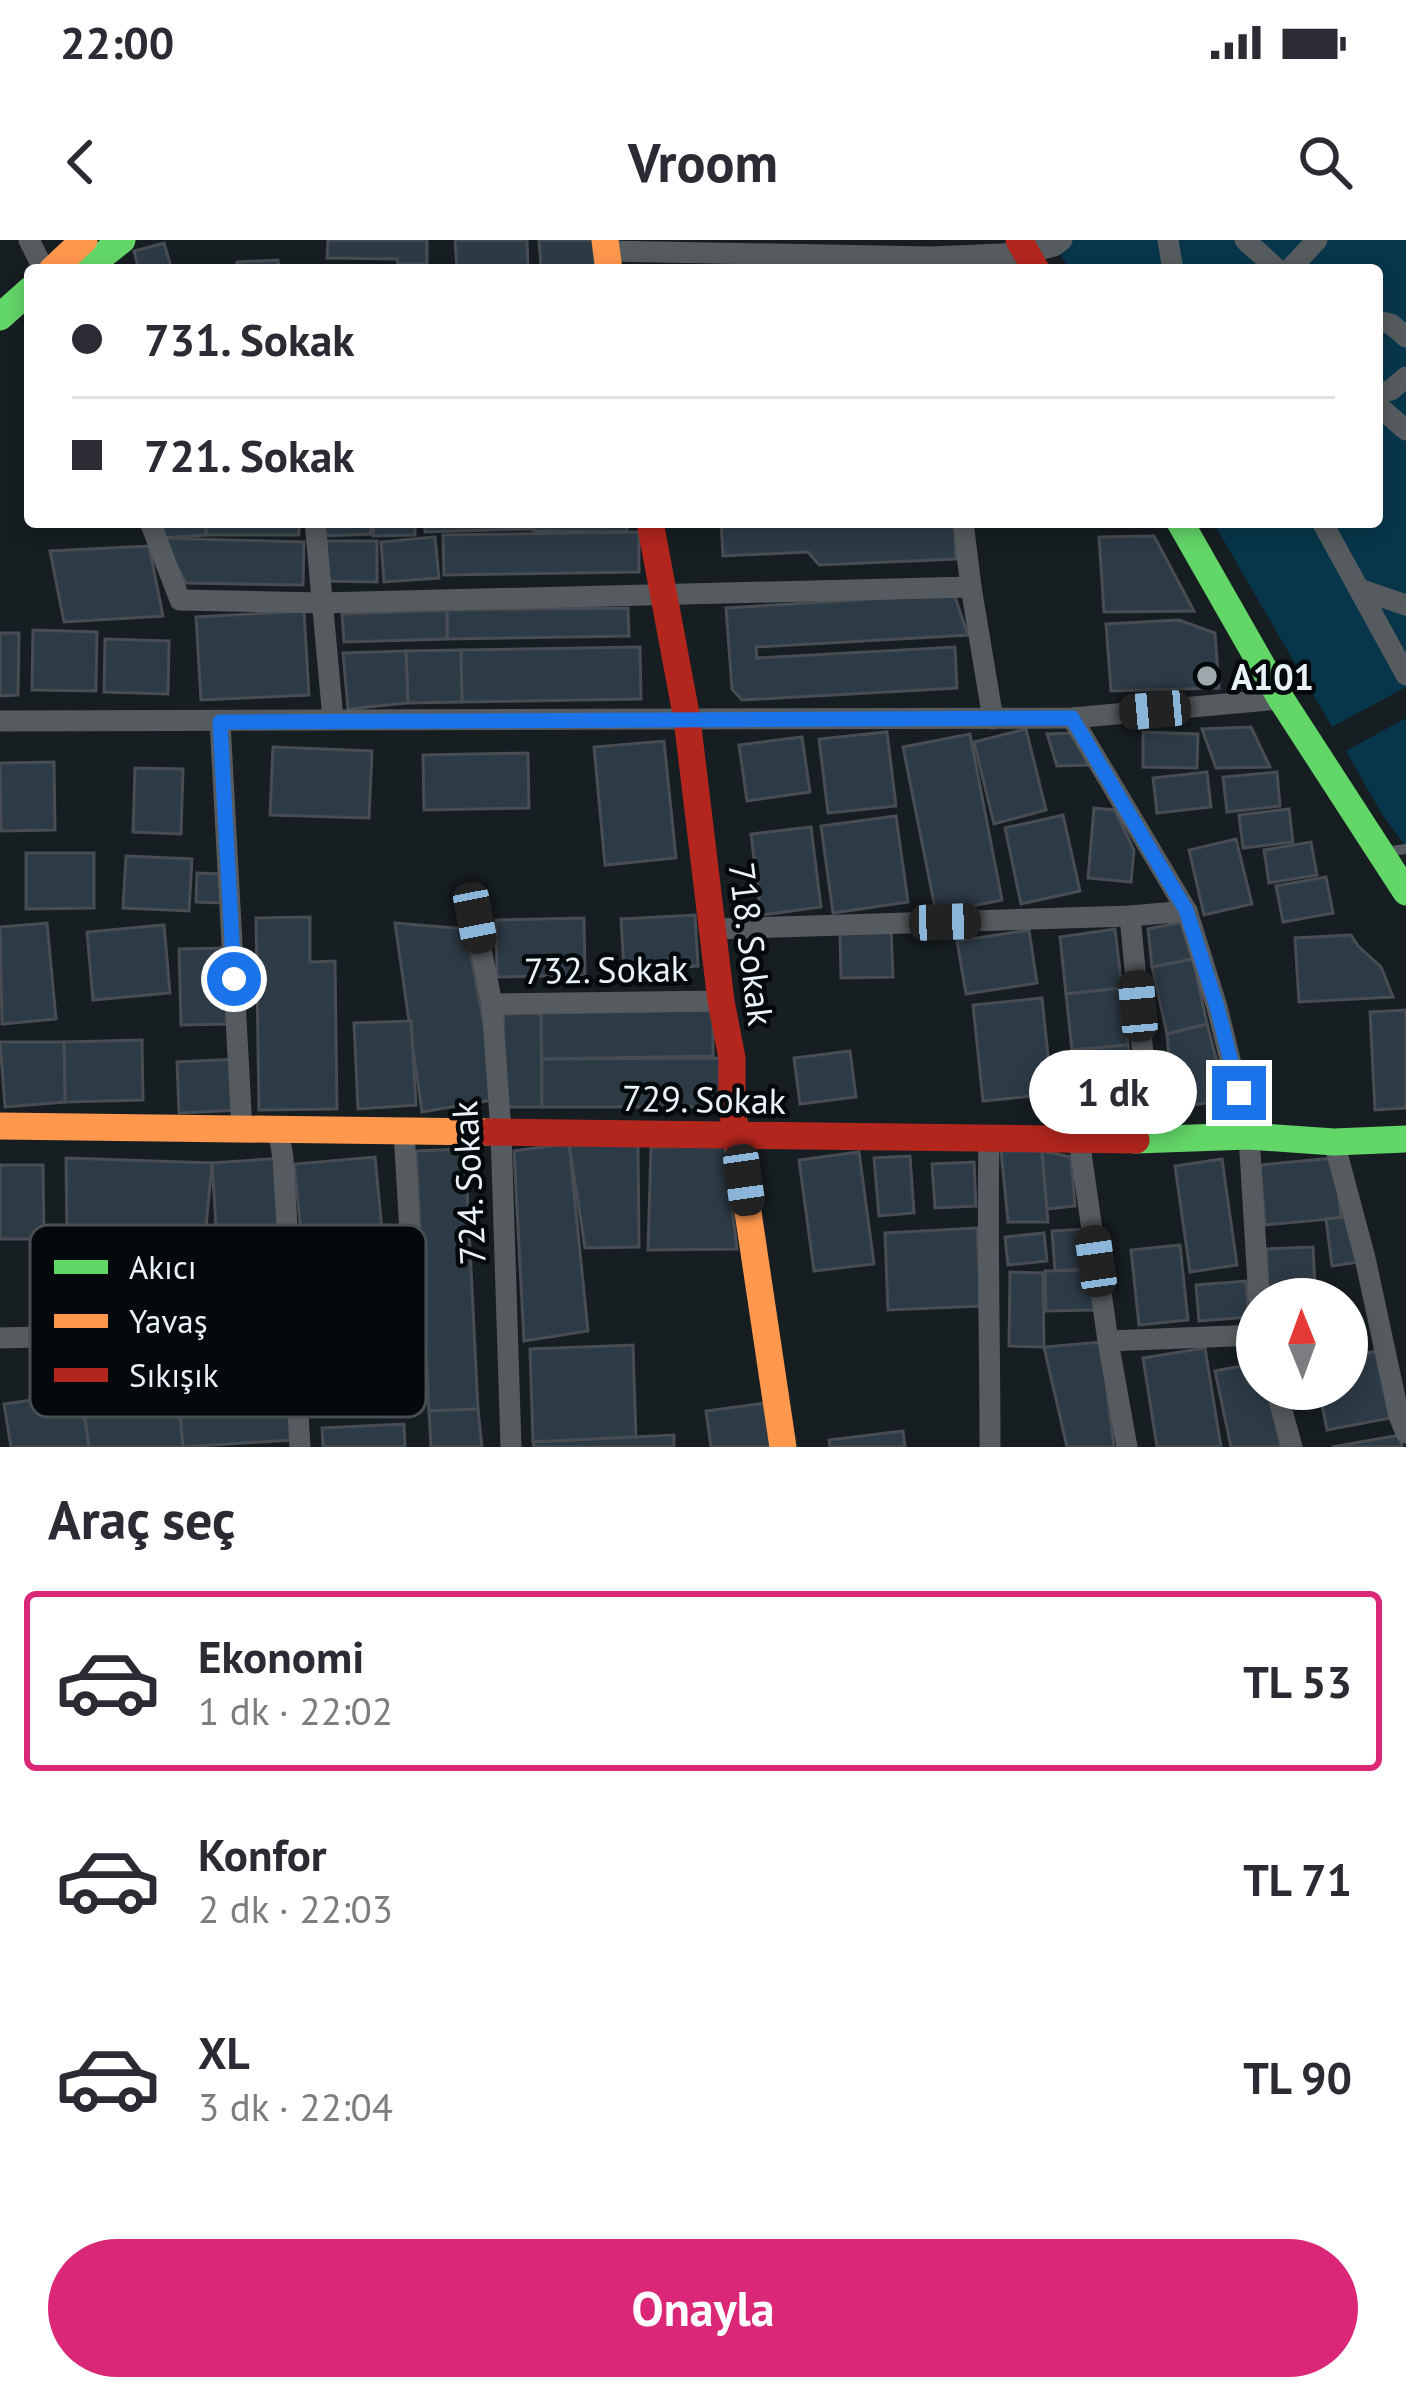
<!DOCTYPE html>
<html lang="tr">
<head>
<meta charset="utf-8">
<style>
	:root { --surface:#fff; --page:#f7f7f7; --text:#2b2b33; --muted:#7c7c81; --line:#e1e1e2; --accent:#db2777 }
	body { margin:0; font-family:"PT Sans",sans-serif; background:var(--page); color:var(--text); height:100vh; display:flex; flex-direction:column; font-size:45px; white-space:nowrap }
	* { box-sizing:border-box; margin:0 }
	p { font-size:39px; color:var(--muted) }
	.icon { flex:none; width:66px; height:66px; fill:none; stroke:currentColor; stroke-width:2; stroke-linecap:round; stroke-linejoin:round }
	.map { position:relative; height:1207px; overflow:hidden }
	.drawer { display:flex; flex-direction:column; background:var(--surface); flex:1 }
	.drawer>* { flex:none }
	.top-card { position:absolute; left:24px; top:24px; width:1359px; height:264px; border-radius:12px; box-shadow:0 6px 18px #0003; display:grid; align-content:center; height:264px; padding:0 48px; background:var(--surface) }
	.needle { width:78px; rotate:359deg }
	.fabs { position:absolute; left:1236px; top:1038px; display:grid; gap:24px }
	.fabs a { display:grid; place-items:center; width:132px; height:132px; border-radius:50%; background:var(--surface); box-shadow:0 6px 18px #0003; font-size:60px }
	.end { position:absolute; width:54px; height:54px; margin:-27px; border:15px solid #1a73e8; background:#fff; box-shadow:0 0 0 6px #fff }
	.from { border-radius:50% }
	.bubble { position:absolute; height:84px; border-radius:42px; background:var(--surface); box-shadow:0 6px 18px #0003; font-size:39px; font-weight:800; line-height:84px; text-align:center }
	.car { position:absolute; width:36px; height:72px; margin:-36px -18px; border-radius:15px; box-shadow:0 0 9px 3px #0007; background:linear-gradient(#222 24%,#8ab4d8 0 40%,#222 0 76%,#8ab4d8 0 86%,#222 0) }
	.top-card b { display:flex; align-items:center; gap:42px; height:114px; font-size:45px }
	.top-card b+b { border-top:3px solid var(--line) }
	.top-card i { width:30px; height:30px; background:var(--text) }
	ul { padding:0; list-style:none }
	li { display:flex; align-items:center; gap:36px; height:180px; margin:0 24px 18px; padding:0 24px; border:6px solid transparent; border-radius:12px }
	li div { flex:1 }
	li b { display:block; font-size:45px }
	li em { font-style:normal; font-weight:800 }
	li.on { border-color:var(--accent) }
	li>.icon { width:108px; height:108px; stroke-width:1.5 }
	h2 { padding:0 48px; font-size:54px; line-height:144px }
	.button { display:flex; gap:24px; margin-top:auto; padding:24px 48px }
	.button a { flex:1; height:138px; border-radius:72px; background:var(--accent); color:#fff; font-size:48px; font-weight:800; line-height:138px; text-align:center }
	.status { display:flex; justify-content:space-between; align-items:center; height:84px; padding:0 60px; background:var(--surface); direction:ltr }
	.status svg { height:33px; fill:currentColor }
	header { display:flex; justify-content:space-between; align-items:center; height:156px; padding:0 48px; background:var(--surface); font-size:54px; font-weight:800 }
	.map>svg:first-child { display:block }
	.green { fill:#07364a }
	.building { fill:#2d3b47; stroke:#474d52; stroke-width:3 }
	.lines { fill:none; stroke-linecap:round; stroke-linejoin:round }
	.lane { stroke:#555b5e; stroke-width:10 }
	.street { stroke:#555b5e; stroke-width:21 }
	.fast { stroke:#63d668; stroke-width:27 }
	.slow { stroke:#ff974d; stroke-width:27 }
	.jam { stroke:#b3261e; stroke-width:27 }
	.route { stroke:#1a73e8; stroke-width:15 }
	.poi-dot { fill:#9ea8ac; stroke:#04090c; stroke-width:4.5 }
	.labels { text-anchor:middle; dominant-baseline:central; stroke-width:9; stroke-linejoin:round; paint-order:stroke }
	.poi-label { font-size:36px; font-weight:bold; fill:#e8f2f7; stroke:#04090c; text-anchor:start }
	.street-label { font-size:36px; fill:#e8f2f7; stroke:#04090c }
	.key { fill:#04090c; stroke:#484f52; stroke-width:3 }
	.key-label { font-size:33px; fill:#e8f2f7 }
</style>
</head>
<body>
<div class="status"><b>22:00</b><svg viewBox="0 0 49 12"><path d="M0 12V9h3v3zM5 12V6h3v6zM10 12V3h3v9zM15 12V0h3v12zM26 1h20v11H26zM47 4h2v5h-2z"/></svg></div>
<header><svg class="icon" aria-label="back" viewBox="0 0 24 24"><path d="M15 5l-7 7 7 7"/></svg>Vroom<svg class="icon" aria-label="search" viewBox="0 0 24 24"><circle cx="10" cy="10" r="6"/><path d="M15 15l6 6"/></svg></header>
<div class="map">
<svg width="1406" height="1207" viewBox="0 0 1406 1207">
	<rect width="100%" height="100%" fill="#161e22"/>
	<g class="green">
		<path d="M1051,0H1406V447L1332,487L1213,282H1377V30H1070Z"/>
		<path d="M1406,478V607L1382,574L1346,511Z"/>
	</g>
	<g class="building">
		<path d="M328,0H427V24H398L397,19L327,18Z"/>
		<path d="M455,0H527L528,30H457Z"/>
		<path d="M539,0H593L595,28L541,27Z"/>
		<path d="M164,3L172,30H139L134,11Z"/>
		<path d="M278,20L279,30H236L237,22Z"/>
		<path d="M159,282H206V295L161,298Z"/>
		<rect x="206" y="282" width="93" height="13"/>
		<path d="M324,282H370L371,294L325,296Z"/>
		<path d="M374,282H415V295L373,296Z"/>
		<path d="M425,282H532V289L425,292Z"/>
		<path d="M534,282H627V292L534,291Z"/>
		<path d="M721,282H955L956,319L819,325L808,312L723,316Z"/>
		<path d="M639,292V332L444,335L443,295Z"/>
		<path d="M1154,296L1194,371L1104,372L1099,297Z"/>
		<path d="M435,297L439,338L384,342L381,302Z"/>
		<path d="M161,298L304,302L303,345L186,343Z"/>
		<path d="M327,301H377V342L321,341Z"/>
		<path d="M149,306L163,376L64,382L50,311Z"/>
		<path d="M954,354L968,395L756,407L757,418L955,407L957,448L742,460L732,449L726,368Z"/>
		<path d="M628,368L629,396L447,399V370Z"/>
		<path d="M447,370V399L344,402L342,374Z"/>
		<path d="M304,371L309,455L201,460L196,377Z"/>
		<path d="M1179,380L1215,393L1219,448L1111,451L1106,384Z"/>
		<path d="M33,390L97,392L96,451L32,450Z"/>
		<path d="M0,393H19L18,455L0,456Z"/>
		<path d="M105,399L169,401L168,454L104,452Z"/>
		<path d="M640,407L641,459L462,462L461,410Z"/>
		<path d="M461,410L462,462L408,463L406,411Z"/>
		<path d="M406,411L408,463L348,469L343,413Z"/>
		<path d="M1251,487L1270,527L1216,528L1202,489Z"/>
		<path d="M1026,489L1046,570L994,584L974,502Z"/>
		<path d="M887,492L896,566L828,573L819,499Z"/>
		<path d="M1143,492L1198,494L1197,528L1143,527Z"/>
		<path d="M1073,493L1089,525L1057,526L1047,494Z"/>
		<path d="M970,494L1002,660L936,673L903,507Z"/>
		<path d="M802,497L810,552L747,561L739,505Z"/>
		<path d="M664,501L676,618L605,625L594,507Z"/>
		<path d="M273,507L372,511L369,578L270,575Z"/>
		<path d="M528,513L529,568L424,570L423,515Z"/>
		<path d="M54,522L55,590L1,591L0,523Z"/>
		<path d="M135,528L183,529L181,594L133,592Z"/>
		<path d="M1207,532L1211,567L1157,573L1153,538Z"/>
		<path d="M1277,532L1280,566L1227,572L1223,537Z"/>
		<path d="M1094,568L1115,570L1134,610L1131,642L1088,638Z"/>
		<path d="M1289,569L1293,602L1243,608L1239,575Z"/>
		<path d="M1063,575L1080,651L1021,664L1005,588Z"/>
		<path d="M896,576L908,662L833,673L821,586Z"/>
		<path d="M811,587L821,667L761,675L751,594Z"/>
		<path d="M1236,599L1252,664L1204,675L1189,610Z"/>
		<path d="M1311,602L1317,635L1269,643L1264,610Z"/>
		<path d="M26,613H94V668L26,669Z"/>
		<path d="M126,616L192,619L189,671L123,668Z"/>
		<path d="M197,633L222,634L221,663L196,662Z"/>
		<path d="M1326,637L1333,673L1283,682L1276,646Z"/>
		<path d="M695,675L698,726L624,730L621,679Z"/>
		<path d="M310,677V722L335,721L337,869L259,870L256,678Z"/>
		<path d="M584,678L585,735L497,737L496,680Z"/>
		<path d="M1182,682L1193,719L1152,727L1148,689Z"/>
		<path d="M47,683L56,779L2,784L0,687Z"/>
		<path d="M395,683L466,689L498,859L422,872Z"/>
		<path d="M164,685L170,753L93,760L87,692Z"/>
		<path d="M891,688L893,737L841,738L840,693Z"/>
		<path d="M1115,689L1122,748L1066,754L1060,697Z"/>
		<path d="M1029,690L1037,743L966,754L957,701Z"/>
		<path d="M1351,695L1358,706L1381,727L1393,757L1299,762L1295,698Z"/>
		<path d="M226,708L229,784L181,785L179,709Z"/>
		<path d="M1193,719L1207,784L1167,794L1152,727Z"/>
		<path d="M1122,748L1128,805L1072,810L1066,754Z"/>
		<path d="M1042,758L1052,854L983,861L973,765Z"/>
		<path d="M713,770V816L542,819L541,773Z"/>
		<path d="M1406,770V868L1375,870L1370,772Z"/>
		<path d="M541,773L542,867H506L498,859L504,774Z"/>
		<path d="M411,781L416,865L358,869L354,783Z"/>
		<path d="M1207,784L1227,860L1173,868L1167,794Z"/>
		<path d="M142,800L143,860L65,862L64,802Z"/>
		<path d="M0,802H64L65,862L5,867Z"/>
		<path d="M1128,805L1134,864L1077,868L1072,810Z"/>
		<path d="M850,811L856,857L800,864L794,818Z"/>
		<path d="M732,818V867H542V819Z"/>
		<path d="M239,819L241,870L179,873L177,822Z"/>
		<path d="M569,903L638,904L639,1007L585,1008Z"/>
		<path d="M569,903L588,1091L524,1101L514,911Z"/>
		<path d="M725,906L737,1009L648,1010L651,907Z"/>
		<path d="M465,909L478,1169L429,1171L416,911Z"/>
		<path d="M1001,911H1042L1048,982H1008Z"/>
		<path d="M1042,911L1071,917L1075,966L1047,969Z"/>
		<path d="M859,912L874,1024L814,1031L799,920Z"/>
		<path d="M910,916L914,973L879,976L874,918Z"/>
		<path d="M375,917L393,1103L313,1111L294,924Z"/>
		<path d="M66,918L212,923L205,998L67,999Z"/>
		<path d="M283,918L291,1045L220,1050L212,923Z"/>
		<path d="M1335,918L1341,978L1265,985L1260,925Z"/>
		<path d="M1222,919L1237,1025L1190,1032L1175,926Z"/>
		<path d="M974,922L976,966L935,968L932,924Z"/>
		<path d="M0,925H43L44,999H0Z"/>
		<path d="M1352,976L1358,1022L1332,1026L1326,979Z"/>
		<path d="M977,988L981,1066L888,1070L885,993Z"/>
		<path d="M1088,989L1090,1028L1055,1031L1052,991Z"/>
		<path d="M1044,993L1047,1021L1008,1025L1005,997Z"/>
		<path d="M1180,1005L1188,1080L1139,1085L1131,1010Z"/>
		<path d="M1313,1007L1315,1046L1268,1048L1266,1009Z"/>
		<path d="M1094,1030L1095,1070L1046,1071L1045,1031Z"/>
		<path d="M1010,1032L1043,1033L1044,1107L1009,1106Z"/>
		<path d="M1246,1041L1249,1077L1199,1081L1196,1045Z"/>
		<path d="M1101,1102L1114,1207H1067L1044,1107Z"/>
		<path d="M633,1105L636,1199L533,1202L530,1109Z"/>
		<path d="M1205,1108L1221,1207H1157L1143,1118Z"/>
		<path d="M1377,1111L1390,1178L1327,1190L1319,1149H1347V1117Z"/>
		<path d="M286,1119L292,1200L183,1207L176,1130Z"/>
		<path d="M1257,1123V1149H1268L1281,1207H1231L1215,1131Z"/>
		<path d="M176,1130L183,1207H186H89L80,1142Z"/>
		<path d="M81,1153L89,1207H11L4,1164Z"/>
		<path d="M766,1163L773,1207H711L706,1171Z"/>
		<path d="M478,1169L482,1207H431L429,1171Z"/>
		<path d="M404,1184L405,1207H323L322,1188Z"/>
		<path d="M903,1191L905,1207H830L829,1200Z"/>
		<path d="M674,1195V1207H534L533,1202Z"/>
		<path d="M1400,1195L1402,1207H1332Z"/>
	</g>
	<g class="lines">
		<path class="lane" d="M1384,612L1406,609"/>
		<g class="street">
			<path d="M29,0L44,30"/>
			<path d="M1168,0L1173,30"/>
			<path d="M1245,0L1278,30"/>
			<path d="M606,11L932,17L1026,13L1054,6L1062,0"/>
			<path d="M1289,30L1317,0"/>
			<path d="M1377,81L1391,84L1406,97"/>
			<path d="M1377,153L1391,150L1406,137"/>
			<path d="M1377,165L1406,190"/>
			<path d="M150,282L180,360L321,363L971,347"/>
			<path d="M315,282L333,479"/>
			<path d="M963,282L971,347L993,479"/>
			<path d="M1322,282L1406,435"/>
			<path d="M1359,349L1406,365"/>
			<path d="M1072,478L1187,671L1217,767L1249,896L1259,1059"/>
			<path d="M0,481L1072,478L1281,459"/>
			<path d="M220,481L242,890"/>
			<path d="M1130,676L1151,900"/>
			<path d="M475,678L492,764L501,892L511,1207"/>
			<path d="M714,689L1130,676L1187,671"/>
			<path d="M492,764L721,761"/>
			<path d="M278,888L283,918L300,1207"/>
			<path d="M404,892L414,1060"/>
			<path d="M989,898C987,1001 990,1104 990,1207"/>
			<path d="M1079,899L1108,1101L1127,1207"/>
			<path d="M1334,902L1365,1018L1399,1176L1406,1193"/>
			<path d="M0,1098L294,1090"/>
			<path d="M1108,1101L1257,1095"/>
			<path d="M1276,1149L1292,1207"/>
		</g>
		<g class="fast">
			<path d="M84,30L122,0"/>
			<path d="M0,77L30,50"/>
			<path d="M1180,282L1281,459L1406,652"/>
			<path d="M1136,900L1249,896L1334,902L1406,899"/>
		</g>
		<g class="slow">
			<path d="M605,0L609,30"/>
			<path d="M52,30L84,0"/>
			<path d="M0,886L489,892"/>
			<path d="M738,905L783,1207"/>
		</g>
		<g class="jam">
			<path d="M1019,0L1036,30"/>
			<path d="M650,282L687,479L721,761L732,818V867L738,905"/>
			<path d="M489,892L1136,900"/>
		</g>
	</g>
	<g class="lines">
		<path class="route" d="M234,739L220,482L1072,478L1186,670L1217,767L1239,853"/>
	</g>
	<circle class="poi-dot" cx="1207" cy="436" r="12"/>
	<g class="labels">
		<g class="poi-label">
			<text x="1231" y="436">A101</text>
		</g>
		<g class="street-label">
			<text transform="translate(752 704) rotate(83)">718. Sokak</text>
			<text transform="translate(606 729) rotate(-1)">732. Sokak</text>
			<text transform="translate(704 859) rotate(1)">729. Sokak</text>
			<text transform="translate(468 943) rotate(-93)">724. Sokak</text>
		</g>
	</g>
	<rect x="30" y="985" width="396" height="192" rx="18" class="key"/>
	<rect x="54" y="1020" width="54" height="14" fill="#63d668"/>
	<rect x="54" y="1074" width="54" height="14" fill="#ff974d"/>
	<rect x="54" y="1128" width="54" height="14" fill="#b3261e"/>
	<g class="key-label">
		<text x="129" y="1039">Akıcı</text>
		<text x="129" y="1093">Yavaş</text>
		<text x="129" y="1147">Sıkışık</text>
	</g>
</svg>
<div class="fabs">
<a><svg class="needle" viewBox="-14 -14 28 28"><path d="M0-13l5 13h-10z" fill="#e53935"/><path d="M0 13l5-13h-10z" fill="#7c7c81"/></svg></a>
</div>
<i class="end from" style="left:234px;top:739px"></i>
<i class="end" style="left:1239px;top:853px"></i>
<div class="bubble" style="left:1029px;top:810px;width:168px">1 dk</div>
<i class="car" style="left:1155px;top:470px;rotate:265deg"></i>
<i class="car" style="left:475px;top:678px;rotate:169deg"></i>
<i class="car" style="left:945px;top:682px;rotate:88deg"></i>
<i class="car" style="left:1138px;top:766px;rotate:355deg"></i>
<i class="car" style="left:744px;top:940px;rotate:172deg"></i>
<i class="car" style="left:1096px;top:1021px;rotate:352deg"></i>
<div class="top-card">
<b><i class="from"></i>731. Sokak</b>
<b><i></i>721. Sokak</b>
</div>
</div>
<section class="drawer">
<h2>Araç seç</h2>
<ul>
<li class="on"><svg class="icon" aria-label="car" viewBox="0 0 24 24"><path d="M5 17H2v-5l4-1 3-4h7l3 4 3 1v5h-3M9 17h6M6 11h13"/><circle cx="7" cy="17" r="2"/><circle cx="17" cy="17" r="2"/></svg><div><b>Ekonomi</b><p>1 dk · 22:02</p></div><em>TL 53</em></li>
<li><svg class="icon" aria-label="car" viewBox="0 0 24 24"><path d="M5 17H2v-5l4-1 3-4h7l3 4 3 1v5h-3M9 17h6M6 11h13"/><circle cx="7" cy="17" r="2"/><circle cx="17" cy="17" r="2"/></svg><div><b>Konfor</b><p>2 dk · 22:03</p></div><em>TL 71</em></li>
<li><svg class="icon" aria-label="car" viewBox="0 0 24 24"><path d="M5 17H2v-5l4-1 3-4h7l3 4 3 1v5h-3M9 17h6M6 11h13"/><circle cx="7" cy="17" r="2"/><circle cx="17" cy="17" r="2"/></svg><div><b>XL</b><p>3 dk · 22:04</p></div><em>TL 90</em></li>
</ul>
<div class="button"><a>Onayla</a></div>
</section>
</body>
</html>
